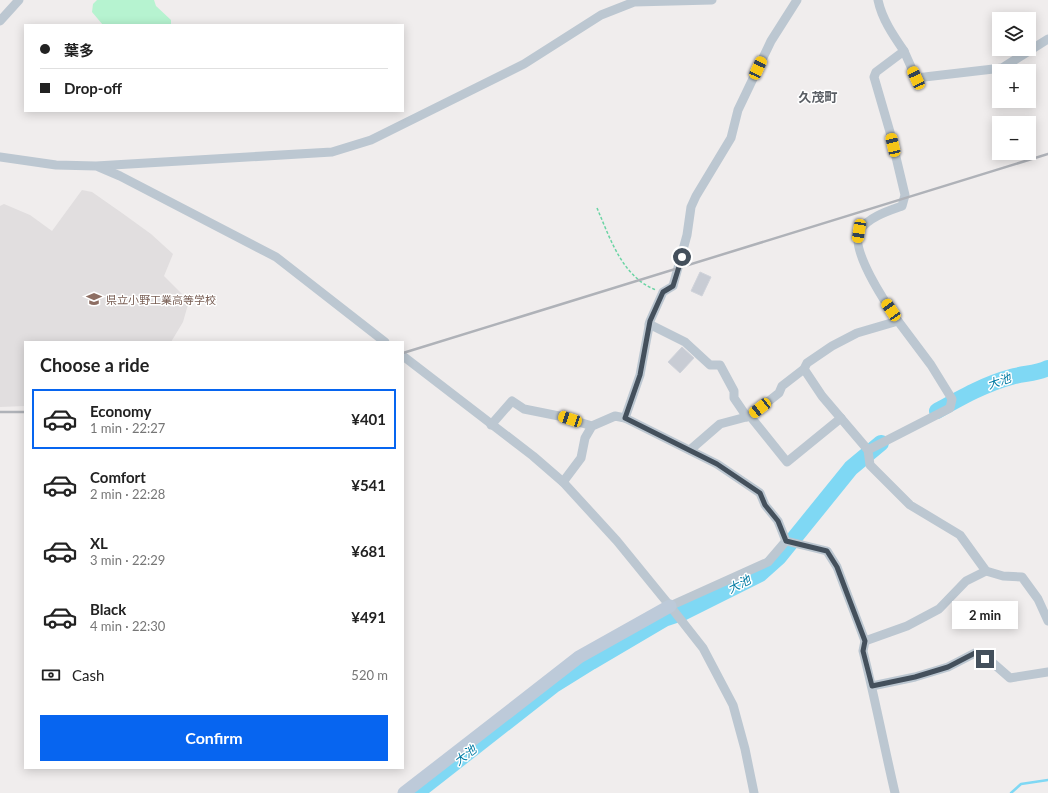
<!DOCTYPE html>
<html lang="en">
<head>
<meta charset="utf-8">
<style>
	:root { --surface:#fff; --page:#f2f2f2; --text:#222; --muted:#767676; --line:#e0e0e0; --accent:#0765f0 }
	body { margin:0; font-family:Lato,"Noto Sans JP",sans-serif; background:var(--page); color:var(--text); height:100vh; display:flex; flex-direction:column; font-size:15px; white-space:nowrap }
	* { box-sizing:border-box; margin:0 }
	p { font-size:13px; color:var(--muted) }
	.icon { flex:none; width:22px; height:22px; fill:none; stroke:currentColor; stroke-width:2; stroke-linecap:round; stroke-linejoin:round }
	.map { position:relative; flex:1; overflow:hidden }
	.drawer { position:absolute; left:24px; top:341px; width:380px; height:428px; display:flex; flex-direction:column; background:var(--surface); border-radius:0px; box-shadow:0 2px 10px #0003 }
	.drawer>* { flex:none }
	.top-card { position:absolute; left:24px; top:24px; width:380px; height:88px; border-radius:0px; box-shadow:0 2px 10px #0003; display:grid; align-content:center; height:88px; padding:0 16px; background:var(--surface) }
	.buttons { position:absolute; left:992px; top:12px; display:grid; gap:8px }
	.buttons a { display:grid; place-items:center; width:44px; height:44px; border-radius:0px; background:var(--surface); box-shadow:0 2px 10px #0003; font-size:20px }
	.end { position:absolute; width:18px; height:18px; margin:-9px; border:5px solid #44505c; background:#fff; box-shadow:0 0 0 2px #fff }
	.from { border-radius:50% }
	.bubble { position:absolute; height:28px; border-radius:0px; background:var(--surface); box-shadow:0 2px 10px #0003; font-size:13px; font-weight:700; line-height:28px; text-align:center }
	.car { position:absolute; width:12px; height:24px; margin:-12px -6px; border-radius:5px; box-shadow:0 0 3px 1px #0007; background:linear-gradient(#f5c518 24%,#345 0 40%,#f5c518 0 76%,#345 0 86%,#f5c518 0) }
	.top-card b { display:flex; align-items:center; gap:14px; height:38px; font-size:15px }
	.top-card b+b { border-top:1px solid var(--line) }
	.top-card i { width:10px; height:10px; background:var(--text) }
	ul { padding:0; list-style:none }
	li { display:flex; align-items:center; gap:12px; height:60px; margin:0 8px 6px; padding:0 8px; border:2px solid transparent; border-radius:0px }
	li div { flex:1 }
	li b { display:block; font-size:15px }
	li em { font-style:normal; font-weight:700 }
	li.on { border-color:var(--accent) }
	li>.icon { width:36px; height:36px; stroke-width:1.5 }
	h2 { padding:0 16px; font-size:18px; line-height:48px }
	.pay { display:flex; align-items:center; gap:10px; height:44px; padding:0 16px; font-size:15px }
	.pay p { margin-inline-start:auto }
	.button { display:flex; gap:8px; margin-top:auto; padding:8px 16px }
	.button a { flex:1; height:46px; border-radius:0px; background:var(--accent); color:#fff; font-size:16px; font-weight:700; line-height:46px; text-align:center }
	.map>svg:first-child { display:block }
	.education { fill:#e1dedf }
	.green { fill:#b6f3d0 }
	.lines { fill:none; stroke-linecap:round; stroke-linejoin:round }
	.stream { stroke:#7fd8f4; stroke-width:2.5 }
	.river { stroke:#7fd8f4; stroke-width:16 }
	.building { fill:#c8ccd4; stroke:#d0d3da }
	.path { stroke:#6bd4a4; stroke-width:1.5; stroke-dasharray:3 2; stroke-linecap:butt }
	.street { stroke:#bcc7d1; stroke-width:9 }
	.secondary { stroke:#bdcad9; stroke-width:13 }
	.rail { stroke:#afb2b8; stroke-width:2.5 }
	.route { stroke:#44505c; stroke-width:5 }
	.labels { text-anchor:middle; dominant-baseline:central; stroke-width:3; stroke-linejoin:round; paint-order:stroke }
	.education-label { font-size:11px; fill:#785e54; stroke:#fff; text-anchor:start }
	.water-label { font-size:12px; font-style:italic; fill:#027ba3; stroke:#fff }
	.quarter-label { font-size:13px; font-weight:bold; fill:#595d63; stroke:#fff }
</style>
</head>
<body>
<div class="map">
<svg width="1048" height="793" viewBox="0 0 1048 793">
	<rect width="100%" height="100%" fill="#f0eded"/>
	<path class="education" d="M82,190L92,192L122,213L151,234L173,254L164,276L189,301L183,322L171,342H25V406L0,407V206L4,204L30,215L52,231Z"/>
	<path class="green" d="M97,0H154L156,6L171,20V25H103L92,12L93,4Z"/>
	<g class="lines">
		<path class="stream" d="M1011,793L1021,784L1048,780"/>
		<g class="river">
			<path d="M937,411C962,397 985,384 1011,377C1024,373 1036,374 1048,368"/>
			<path d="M416,793L554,685L591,662L664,619L682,613L760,574L779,557L851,468L881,443"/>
		</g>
	</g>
	<g class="building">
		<path d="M700,272L711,277L702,296L691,291Z"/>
		<path d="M682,347L694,358L680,373L668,362Z"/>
	</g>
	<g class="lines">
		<path class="path" d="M597,208C610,238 622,277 656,290"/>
		<g class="street">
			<path d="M878,0C882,19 893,35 904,51L876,72L874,77L890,132L905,195L902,206C888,211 869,217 860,230C848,248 887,305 898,321"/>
			<path d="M0,21L19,0"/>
			<path d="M904,51L916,78L1002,68L1048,39"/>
			<path d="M0,157L56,165L96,166L332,152L371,140L524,64L601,15L634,2L712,0"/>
			<path d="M99,167L120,176L276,257L385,342"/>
			<path d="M649,324L685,342L710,365H720L734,391V398L747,417"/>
			<path d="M403,356L533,456L563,482L617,541L670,606L703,648L733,705L745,749L754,793"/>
			<path d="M804,369L822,396L868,450"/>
			<path d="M750,416L787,462L841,418"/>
			<path d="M625,418L640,375L650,321L663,292L673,286L687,235L691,207L696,196L731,138L738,110L771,41L797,0"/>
			<path d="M491,425L512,401L524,409L559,416L592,426"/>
			<path d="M690,450L720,424L750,416L779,393L782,386L804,369L807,363L832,346L857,333L898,321L931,365L952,399L950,408L868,450L870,465L910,505L960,535L986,571L1003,576L1022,577L1038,599L1048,621"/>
			<path d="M563,482L581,458L585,438L592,426L615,416L625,418L717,464L760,493L765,505L778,521L786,541L827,551L837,567L865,641L863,651C875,698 884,746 895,793"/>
			<path d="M670,606L768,562L786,541"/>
			<path d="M865,641L907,626L939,609L966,581L986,571"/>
			<path d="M872,686L915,677L948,667L975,653L994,664L1010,678L1048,672"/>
		</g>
		<path class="secondary" d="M404,793L579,657L670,606"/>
		<g class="rail">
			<path d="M403,353L1048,154"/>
			<path d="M0,412H25"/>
		</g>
	</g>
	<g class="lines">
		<path class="route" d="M682,257L673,286L663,292L650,321L640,375L625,418L717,464L760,493L765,505L778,521L786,541L827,551L837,567L865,641L863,651L872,686L915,677L948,667L975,653L985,659"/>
	</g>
	<defs>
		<g id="school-bare" transform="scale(1.2)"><path d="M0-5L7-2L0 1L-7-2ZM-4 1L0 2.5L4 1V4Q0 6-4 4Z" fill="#8d6e63" stroke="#fff" stroke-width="2.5" paint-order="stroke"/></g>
	</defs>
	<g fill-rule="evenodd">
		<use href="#school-bare" x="94" y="299"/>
	</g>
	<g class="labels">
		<g class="education-label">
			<text x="106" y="299">県立小野工業高等学校</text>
		</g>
		<g class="water-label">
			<text transform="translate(999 381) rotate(-19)">大池</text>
			<text transform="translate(739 584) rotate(-27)">大池</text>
			<text transform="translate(465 755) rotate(-38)">大池</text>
		</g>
		<g class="quarter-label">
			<text x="818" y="97">久茂町</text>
		</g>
	</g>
</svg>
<div class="buttons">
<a><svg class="icon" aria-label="layers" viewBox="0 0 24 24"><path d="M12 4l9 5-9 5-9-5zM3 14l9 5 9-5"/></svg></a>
<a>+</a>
<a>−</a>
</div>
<i class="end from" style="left:682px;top:257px"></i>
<i class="end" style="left:985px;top:659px"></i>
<div class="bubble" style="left:952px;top:601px;width:66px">2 min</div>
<i class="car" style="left:758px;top:68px;rotate:25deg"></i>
<i class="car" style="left:916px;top:78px;rotate:335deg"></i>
<i class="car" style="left:893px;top:145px;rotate:347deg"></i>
<i class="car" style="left:859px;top:231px;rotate:189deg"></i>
<i class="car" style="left:891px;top:310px;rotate:326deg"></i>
<i class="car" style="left:760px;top:408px;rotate:232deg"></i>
<i class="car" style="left:570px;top:419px;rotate:288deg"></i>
<div class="top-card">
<b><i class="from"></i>葉多</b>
<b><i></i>Drop-off</b>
</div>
<section class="drawer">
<h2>Choose a ride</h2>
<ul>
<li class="on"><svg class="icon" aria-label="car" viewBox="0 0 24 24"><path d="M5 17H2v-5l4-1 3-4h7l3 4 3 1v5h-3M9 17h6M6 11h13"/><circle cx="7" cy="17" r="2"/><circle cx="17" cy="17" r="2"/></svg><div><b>Economy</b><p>1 min · 22:27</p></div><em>¥401</em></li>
<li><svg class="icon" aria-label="car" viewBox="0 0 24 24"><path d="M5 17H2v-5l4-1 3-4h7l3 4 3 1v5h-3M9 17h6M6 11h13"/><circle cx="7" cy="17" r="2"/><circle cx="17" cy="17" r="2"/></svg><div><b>Comfort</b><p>2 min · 22:28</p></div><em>¥541</em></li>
<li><svg class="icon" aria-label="car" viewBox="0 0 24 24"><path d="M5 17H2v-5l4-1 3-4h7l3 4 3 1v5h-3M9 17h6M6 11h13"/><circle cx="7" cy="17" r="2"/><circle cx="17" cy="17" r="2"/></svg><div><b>XL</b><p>3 min · 22:29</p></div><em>¥681</em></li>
<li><svg class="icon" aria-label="car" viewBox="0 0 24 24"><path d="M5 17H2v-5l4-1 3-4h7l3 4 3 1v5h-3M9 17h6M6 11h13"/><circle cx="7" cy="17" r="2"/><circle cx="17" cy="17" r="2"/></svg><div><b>Black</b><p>4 min · 22:30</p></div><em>¥491</em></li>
</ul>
<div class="pay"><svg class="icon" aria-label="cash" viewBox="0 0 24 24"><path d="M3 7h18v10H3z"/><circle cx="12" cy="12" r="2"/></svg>Cash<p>520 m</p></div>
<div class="button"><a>Confirm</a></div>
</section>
</div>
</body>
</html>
